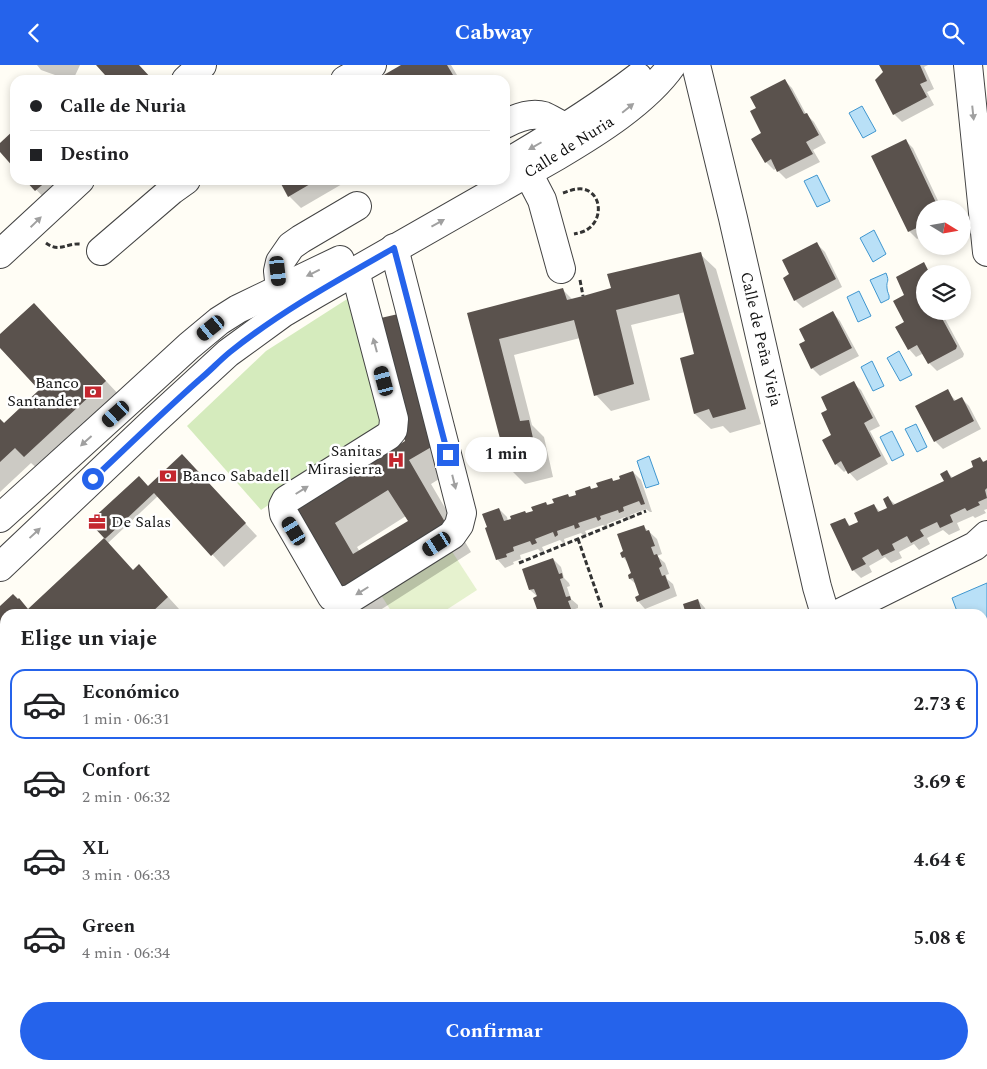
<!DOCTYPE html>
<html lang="es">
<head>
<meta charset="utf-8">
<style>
	:root { --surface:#fff; --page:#f2f2f2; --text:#202124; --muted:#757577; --line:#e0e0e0; --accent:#2563eb }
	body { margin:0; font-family:Spectral,serif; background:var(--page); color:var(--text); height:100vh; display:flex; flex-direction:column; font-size:19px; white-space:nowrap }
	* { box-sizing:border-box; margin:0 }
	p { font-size:16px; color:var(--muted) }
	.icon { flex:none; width:28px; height:28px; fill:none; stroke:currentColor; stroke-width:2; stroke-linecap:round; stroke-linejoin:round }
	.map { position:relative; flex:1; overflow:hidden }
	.panel { position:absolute; left:0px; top:544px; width:988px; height:461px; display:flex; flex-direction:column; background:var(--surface); border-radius:15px 15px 0 0; box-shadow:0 2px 8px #0003 }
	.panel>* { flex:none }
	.hud { position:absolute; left:10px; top:10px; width:500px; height:110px; border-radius:15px; box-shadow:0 2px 8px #0003; display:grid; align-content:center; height:110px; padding:0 20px; background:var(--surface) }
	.needle { width:32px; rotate:101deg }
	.tools { position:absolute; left:916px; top:135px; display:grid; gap:10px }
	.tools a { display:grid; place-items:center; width:55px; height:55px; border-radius:50%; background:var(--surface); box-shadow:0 2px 8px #0003; font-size:25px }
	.end { position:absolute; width:22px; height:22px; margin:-11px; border:6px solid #2563eb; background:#fff; box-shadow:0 0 0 2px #fff }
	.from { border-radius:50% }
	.bubble { position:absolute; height:35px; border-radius:18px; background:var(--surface); box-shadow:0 2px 8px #0003; font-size:16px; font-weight:700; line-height:35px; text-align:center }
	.car { position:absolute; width:15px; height:30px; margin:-15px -8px; border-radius:6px; box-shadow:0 0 4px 1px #0007; background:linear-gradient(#222 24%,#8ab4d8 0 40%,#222 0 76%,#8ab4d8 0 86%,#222 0) }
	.hud b { display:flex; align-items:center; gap:18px; height:48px; font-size:19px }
	.hud b+b { border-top:1px solid var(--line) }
	.hud i { width:12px; height:12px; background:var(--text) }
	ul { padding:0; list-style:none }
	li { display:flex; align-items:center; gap:15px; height:70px; margin:0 10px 8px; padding:0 10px; border:2px solid transparent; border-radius:15px }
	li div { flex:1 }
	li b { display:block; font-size:19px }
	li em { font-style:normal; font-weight:700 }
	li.active { border-color:var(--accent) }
	li>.icon { width:45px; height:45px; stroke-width:1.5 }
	h2 { padding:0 20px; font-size:22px; line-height:60px }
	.button { display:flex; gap:10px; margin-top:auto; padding:10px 20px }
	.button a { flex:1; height:58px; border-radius:30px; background:var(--accent); color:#fff; font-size:20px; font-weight:700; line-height:58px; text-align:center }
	header { display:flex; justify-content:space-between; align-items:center; height:65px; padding:0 20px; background:var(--accent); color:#fff; font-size:22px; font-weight:700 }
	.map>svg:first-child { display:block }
	.green { fill:#d5ebbd }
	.pitch { fill:#e6f2cf }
	.water { fill:#b9e0f7; stroke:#3f96cf }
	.shadow { fill:#0003; fill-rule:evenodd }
	.building { fill:#5a524d; fill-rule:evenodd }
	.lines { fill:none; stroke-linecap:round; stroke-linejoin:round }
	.minor-casing { stroke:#444; stroke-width:30 }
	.path { stroke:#333; stroke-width:3; stroke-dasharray:5 2.5; stroke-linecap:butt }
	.minor { stroke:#fff; stroke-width:28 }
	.oneway { fill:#a0a0a0 }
	.route { stroke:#2563eb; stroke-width:6 }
	.labels { text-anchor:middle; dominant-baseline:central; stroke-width:5; stroke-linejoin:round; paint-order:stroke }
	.street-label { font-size:16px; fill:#111; stroke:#fff }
	.poi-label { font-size:16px; fill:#111; stroke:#fff; text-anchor:end }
</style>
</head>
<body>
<header><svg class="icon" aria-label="back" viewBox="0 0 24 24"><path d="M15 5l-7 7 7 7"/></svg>Cabway<svg class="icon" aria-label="search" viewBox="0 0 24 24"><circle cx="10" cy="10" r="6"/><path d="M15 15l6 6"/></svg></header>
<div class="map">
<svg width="987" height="1004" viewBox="0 0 987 1004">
	<rect width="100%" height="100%" fill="#fffdf5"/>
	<path class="green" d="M355,229L388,360L261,445L187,361L266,286Z"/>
	<g class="pitch">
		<path d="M451,485L477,525L440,549H393L381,530Z"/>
		<path d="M987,581V692L983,682L982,642L984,640L982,636V583Z"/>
	</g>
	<g class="water">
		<path d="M862,41L876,66L863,73L849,48Z"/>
		<path d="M817,110L830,136L817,142L804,116Z"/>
		<path d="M874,165L886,189L873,197L860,173Z"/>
		<path d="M886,208C890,218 886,215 887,223C887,228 890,229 889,234L881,238L870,215Z"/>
		<path d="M859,226L871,251L858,257L847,232Z"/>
		<path d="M899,286L912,310L900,316L887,293Z"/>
		<path d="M872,296L884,321L873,326L861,302Z"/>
		<path d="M916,359L927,382L917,387L905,364Z"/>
		<path d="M892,366L904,390L892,396L880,372Z"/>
		<path d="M649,391L659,419L646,423L637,396Z"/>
		<path d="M987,518V555L983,557L982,549H958L952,533Z"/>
	</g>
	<g class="shadow">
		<path d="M37,0H80L73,15H69L41,5Z"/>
		<path d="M98,0H138L152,15H102L107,10Z"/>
		<path d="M404,0H451L460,15H378Z"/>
		<path d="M881,0H928L924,2L934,24L927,27L934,40L902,57L894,49L885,8Z"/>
		<path d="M784,15L792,23L806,49L814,57L826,78L813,85L820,97L786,114L778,106L777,103L774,105L766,97L763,69L758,43Z"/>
		<path d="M906,76L913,83L942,144H925V170L917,174L909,166Z"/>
		<path d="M27,115H72L48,137Z"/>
		<path d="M280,115H349L301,143L289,131Z"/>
		<path d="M817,179L825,187L842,222L803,243L795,235L791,210Z"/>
		<path d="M700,189L716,204L761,359L730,368L723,361L711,364L695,349V290L685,247L631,260L650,335L611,346L596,330L580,273L514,290L532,360L544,372L553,412L525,419L509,403L469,249L563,225L573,235L612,224Z"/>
		<path d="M923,199L932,209H925V246H953V247L944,252L964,289L963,292L937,306L929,298L924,288L916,292L909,284L906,258L905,230Z"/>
		<path d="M833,248L840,256L859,291L820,311L812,303L807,276Z"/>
		<path d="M49,255L121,332L41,407L31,398L0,427V354L5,359L41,325L0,281V271Z"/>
		<path d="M373,256L462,400L431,419L471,487L374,549H358L341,532L289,446L407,376ZM406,451L409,456L360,487L357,482Z"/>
		<path d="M853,318L861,325L880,361L870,366L888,399L857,416L847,405L844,407L836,399L824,376L833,370L829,346Z"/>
		<path d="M947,326L956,336L961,333L969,341L981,364L943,384L935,376Z"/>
		<path d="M980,393L985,398L987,397V444L984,445L986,448L975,453L973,451L957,458L960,465L949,470L943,465L927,473L930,479L919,485L914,479L899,487L902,493L891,498L885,492L869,501L872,507L861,513L853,505L844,454L851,462L860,457L874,440L881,448L889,444L888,433L896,440L946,416L947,407L953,413L975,403Z"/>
		<path d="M194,403L257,471L224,502L158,431L108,478L133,506L151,513L179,544L174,549H5V594L0,599V543L29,545L106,473L148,423Z"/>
		<path d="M633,407L641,415L652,447H650L646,444L630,450L631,454L628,455L625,452L607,459L608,462L607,463L603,460L585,466L587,470L584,471L581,468L564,474L565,478L564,479L560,475L542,482L544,486L541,487L538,484L520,490L521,494L513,497L514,499L505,503L498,495L487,464L499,444L507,452L508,456L534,447L546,438L549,441L568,430L571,433L600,422L612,414L614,417L621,414Z"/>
		<path d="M644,462L657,474L662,489L657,491L665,498L669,509L666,510L667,514L673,519L677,531L645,544L638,536L641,531L637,520L630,514L629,511L632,509L628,498L623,492Z"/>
		<path d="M553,494L561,502L564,513L569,518L570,521L567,522L571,534L578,540V543L575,544L577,549H542L539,546L538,532L530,525Z"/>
		<path d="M698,535L705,543L707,549H687Z"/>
		<path d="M0,642L5,648V707L0,712Z"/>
		<path d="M982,703L987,714V715L983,717L987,726V734L982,735Z"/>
		<path d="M982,834L987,836V959L982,958Z"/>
		<path d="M114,1000H173L171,1004H112Z"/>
		<path d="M186,1000H241L245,1004H184Z"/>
		<path d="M642,1000H734L735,1004H646Z"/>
		<path d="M750,1000H793L795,1004H751Z"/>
		<path d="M803,1000H846L848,1004H805Z"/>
	</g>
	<g class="building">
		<path d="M96,0H139L152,14L100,15L105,10Z"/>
		<path d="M401,0H447L456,15H375Z"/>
		<path d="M879,0H920L927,16L920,19L927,32L893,50L875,15L883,7Z"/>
		<path d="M785,14L804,49L807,48L819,70L806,77L813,89L777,107L771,94L765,98L751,74L761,68L750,46L756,43L750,32Z"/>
		<path d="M15,64V104L0,87V78Z"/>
		<path d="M906,74L939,144H925V159L908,167L871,91Z"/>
		<path d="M25,115H48L35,126Z"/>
		<path d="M279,115H317L288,132Z"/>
		<path d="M817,177L836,214L794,236L783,213L789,209L782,195Z"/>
		<path d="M701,187L746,344L713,353L709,344L694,349L680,293L694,289L679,229L616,245L634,319L594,331L574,255L499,274L520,356L529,355L538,396L508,404L467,248L563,223L567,235L583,231L611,223L607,209Z"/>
		<path d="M924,197L930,209H925V246H938L957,281L956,284L928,299L917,280L908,285L895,262L904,257L893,236L904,230L896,212Z"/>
		<path d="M34,238L106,316L24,392L15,383L0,397V354L4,358L39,325L0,283V269Z"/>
		<path d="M833,246L852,283L811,304L799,279L805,276L799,264Z"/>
		<path d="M407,247L440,377L409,395L449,464L340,533L288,446L405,376L372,255ZM388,425L408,456L353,489L335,458Z"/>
		<path d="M854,316L873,353L864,358L881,391L848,409L841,396L835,400L822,375L831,370L821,348L827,345L821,332Z"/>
		<path d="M948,324L954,336L962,332L974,356L934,377L915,341Z"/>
		<path d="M182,389L246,458L211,491L154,428L105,474L89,457L139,411L148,421Z"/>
		<path d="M980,392L983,397L987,395V423L985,425L987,433L978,437L980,440L967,446L965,443L950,450L953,457L940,463L937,457L920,465L924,471L911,478L907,471L892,479L895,485L882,491L878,484L862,493L866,499L852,506L830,459L845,453L849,461L858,457L854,448L874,439L878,447L887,443L883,434L888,431L893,440L944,416L940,409L947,405L951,413L973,402L971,396Z"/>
		<path d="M633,406L645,439L641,440L639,436L623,442L624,446L619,448L618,445L600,451L601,454L598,456L596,452L578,458L580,462L575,464L574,460L557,466L558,470L555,472L553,467L535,474L537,478L532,480L530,476L513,482L514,486L506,489L507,492L496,495L485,463L487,462L482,449L499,443L504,456L511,454L510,451L525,446L526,448L533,446L531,442L546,437L547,440L554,438L552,434L568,429L569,432L576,430L575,426L590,421L591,424L598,422L596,418L612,413L613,416L620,414L619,411Z"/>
		<path d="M644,460L646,466L649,465L655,481L651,482L654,490L657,489L662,501L659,503L662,511L665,510L670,523L637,537L635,532L639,530L633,513L629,514L628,510L631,508L625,492L622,493L620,488L623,486L617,469Z"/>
		<path d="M104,473L133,505L139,499L168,532L150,549H5V587L0,592V541L13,529L18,534L19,533L28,544Z"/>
		<path d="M553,493L559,509L562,508L563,513L560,514L566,532L570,531L571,535L568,536L573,549H543L541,546L538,547L533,533L537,531L534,524L529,525L522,504Z"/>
		<path d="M698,534L702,547L706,545L707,549H686L683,539Z"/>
		<path d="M0,642L5,647V684L0,689Z"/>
		<path d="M982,833L987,835V946L982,949Z"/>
		<path d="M112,1000H155L154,1002L158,1004H110Z"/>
		<path d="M184,1000H231L229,1004H183Z"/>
		<path d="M654,1000H725L727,1004H694L693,1003L690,1004H645Z"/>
		<path d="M748,1000H786L788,1004H750Z"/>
		<path d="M802,1000H839L840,1004H804Z"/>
	</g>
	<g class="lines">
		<g class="minor-casing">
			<g id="minor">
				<path d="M696,0L733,153L817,522L825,549"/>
				<path d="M968,0L987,187"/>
				<path d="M186,15L202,0"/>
				<path d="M345,15L372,0"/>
				<path d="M505,59C516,53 531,47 544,51C551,54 559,59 566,63"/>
				<path d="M505,99C551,72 595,45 638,12"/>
				<path d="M528,108L542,135L561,204"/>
				<path d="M101,186L172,125L186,115"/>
				<path d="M0,189L80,115"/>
				<path d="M355,206L394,354L393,365L388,371L286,435L283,441L284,449L332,532L340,536L350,534L452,470L459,460L462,448L394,183"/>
				<path d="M280,224L278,206L280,197L291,181L301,174L357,141"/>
				<path d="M0,453L129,336L189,281L219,256L238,244L340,195"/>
				<path d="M0,502L153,357L228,288L283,248L317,228L557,91C596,68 646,37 672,0"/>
				<path d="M838,549L975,481L987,470"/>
				<path d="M982,750L987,748"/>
				<path d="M618,1000L620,1004"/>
				<path d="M43,1004L46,1000"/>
				<path d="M298,1004L300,1000"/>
				<path d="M560,1004L562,1000"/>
			</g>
		</g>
		<g class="path">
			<path d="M563,128C569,126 576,123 583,124C602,128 603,154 588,164C584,167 579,168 574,169"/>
			<path d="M46,178C59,188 66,178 80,179"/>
			<path d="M580,215L583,231"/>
			<path d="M578,474L604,549"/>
			<path d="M519,498L646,446"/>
		</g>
		<use href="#minor" class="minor"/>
	</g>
	<defs><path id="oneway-solid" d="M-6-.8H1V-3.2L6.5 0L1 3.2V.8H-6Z" transform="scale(1.25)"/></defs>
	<g class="oneway">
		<use href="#oneway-solid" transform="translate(628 43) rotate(-39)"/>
		<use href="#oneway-solid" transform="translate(973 48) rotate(84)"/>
		<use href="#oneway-solid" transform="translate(535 81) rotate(150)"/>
		<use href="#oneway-solid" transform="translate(36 157) rotate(-44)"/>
		<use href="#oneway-solid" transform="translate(438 158) rotate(-29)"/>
		<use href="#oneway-solid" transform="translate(313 208) rotate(154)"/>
		<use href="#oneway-solid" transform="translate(375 280) rotate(-105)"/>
		<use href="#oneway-solid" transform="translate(86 376) rotate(138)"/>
		<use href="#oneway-solid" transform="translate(454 417) rotate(76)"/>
		<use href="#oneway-solid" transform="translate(302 425) rotate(-32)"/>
		<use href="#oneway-solid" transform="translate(35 468) rotate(-43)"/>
		<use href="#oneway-solid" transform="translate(362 526) rotate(148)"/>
	</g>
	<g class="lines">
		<path class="route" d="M93,414C128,381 163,347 199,315C210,306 219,296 230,287C281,246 338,215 394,183L448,390"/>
	</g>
	<defs>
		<g id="bank-bare" transform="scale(1.35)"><path d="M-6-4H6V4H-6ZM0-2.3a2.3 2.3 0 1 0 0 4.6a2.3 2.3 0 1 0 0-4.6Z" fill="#c4262e" stroke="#fff" stroke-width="2.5" paint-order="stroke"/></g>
		<g id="hospital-bare" transform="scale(1.35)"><path d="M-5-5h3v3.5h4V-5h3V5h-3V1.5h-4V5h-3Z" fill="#c4262e" stroke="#fff" stroke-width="2.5" paint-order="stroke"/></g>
		<g id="office-bare" transform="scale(1.35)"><path d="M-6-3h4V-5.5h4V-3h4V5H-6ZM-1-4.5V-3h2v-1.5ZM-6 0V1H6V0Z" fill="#c4262e" stroke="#fff" stroke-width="2.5" paint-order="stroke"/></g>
	</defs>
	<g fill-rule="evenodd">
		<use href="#bank-bare" x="93" y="327"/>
		<use href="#hospital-bare" x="396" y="395"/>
		<use href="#bank-bare" x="168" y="411"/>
		<use href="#office-bare" x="97" y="457"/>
	</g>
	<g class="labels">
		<g class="street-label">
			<text transform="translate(569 82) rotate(-32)">Calle de Nuria</text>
			<text transform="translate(761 274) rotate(77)">Calle de Peña Vieja</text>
		</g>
		<g class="poi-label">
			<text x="79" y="318">Banco<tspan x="79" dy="18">Santander</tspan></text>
			<text x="382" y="386">Sanitas<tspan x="382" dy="18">Mirasierra</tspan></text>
			<text x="182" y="411" text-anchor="start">Banco Sabadell</text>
			<text x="111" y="457" text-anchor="start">De Salas</text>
		</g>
	</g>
</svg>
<div class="tools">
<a><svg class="needle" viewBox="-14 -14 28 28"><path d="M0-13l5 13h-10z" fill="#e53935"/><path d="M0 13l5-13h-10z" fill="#757577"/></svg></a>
<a><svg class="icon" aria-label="layers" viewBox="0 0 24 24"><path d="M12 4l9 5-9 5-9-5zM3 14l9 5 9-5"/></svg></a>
</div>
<i class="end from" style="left:93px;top:414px"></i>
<i class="end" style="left:448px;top:390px"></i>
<div class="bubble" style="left:465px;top:372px;width:82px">1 min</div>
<i class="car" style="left:278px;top:206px;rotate:174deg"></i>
<i class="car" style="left:211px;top:263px;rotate:231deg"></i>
<i class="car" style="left:384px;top:316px;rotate:345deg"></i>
<i class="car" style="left:116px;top:349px;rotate:228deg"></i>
<i class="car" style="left:294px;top:466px;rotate:329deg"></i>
<i class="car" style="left:437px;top:479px;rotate:237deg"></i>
<div class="hud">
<b><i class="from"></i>Calle de Nuria</b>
<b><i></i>Destino</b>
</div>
<section class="panel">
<h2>Elige un viaje</h2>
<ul>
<li class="active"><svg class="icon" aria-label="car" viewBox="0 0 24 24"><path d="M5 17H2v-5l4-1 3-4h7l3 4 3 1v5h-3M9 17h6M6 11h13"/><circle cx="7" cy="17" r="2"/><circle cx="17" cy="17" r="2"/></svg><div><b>Económico</b><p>1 min · 06:31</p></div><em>2.73 €</em></li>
<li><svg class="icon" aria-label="car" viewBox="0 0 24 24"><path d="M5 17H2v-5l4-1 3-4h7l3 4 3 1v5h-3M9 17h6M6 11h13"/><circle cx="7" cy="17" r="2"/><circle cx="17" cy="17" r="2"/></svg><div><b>Confort</b><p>2 min · 06:32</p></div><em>3.69 €</em></li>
<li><svg class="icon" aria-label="car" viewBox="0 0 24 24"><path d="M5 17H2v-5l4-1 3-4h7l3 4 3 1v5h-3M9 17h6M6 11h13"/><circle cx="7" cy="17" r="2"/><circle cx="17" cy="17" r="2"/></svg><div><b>XL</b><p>3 min · 06:33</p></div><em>4.64 €</em></li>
<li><svg class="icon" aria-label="car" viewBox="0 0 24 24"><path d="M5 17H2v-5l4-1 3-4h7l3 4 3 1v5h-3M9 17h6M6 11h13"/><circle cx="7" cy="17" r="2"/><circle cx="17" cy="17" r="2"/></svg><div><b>Green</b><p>4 min · 06:34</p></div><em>5.08 €</em></li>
</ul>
<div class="button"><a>Confirmar</a></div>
</section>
</div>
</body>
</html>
